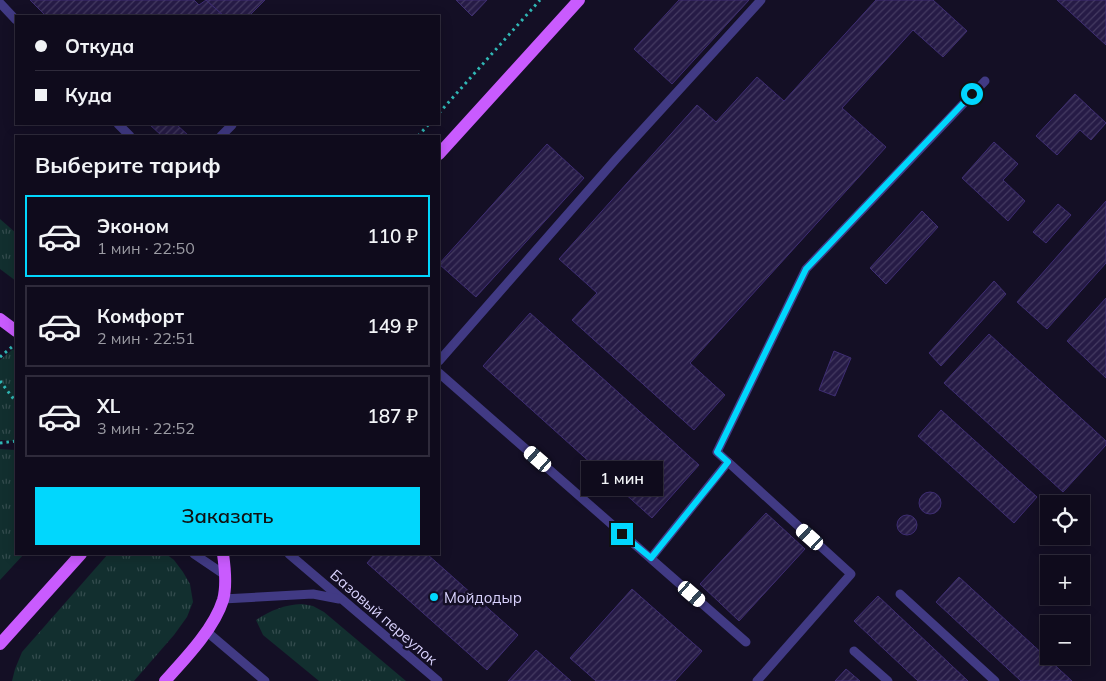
<!DOCTYPE html>
<html lang="ru">
<head>
<meta charset="utf-8">
<style>
	:root { --surface:#0f0b1c; --page:#181425; --text:#f1f3f6; --muted:#9b9ba3; --line:#2f2b3b; --accent:#01d7fd }
	body { margin:0; font-family:Mulish,sans-serif; background:var(--page); color:var(--text); height:100vh; display:flex; flex-direction:column; font-size:19px; white-space:nowrap }
	* { box-sizing:border-box; margin:0 }
	p { font-size:16px; color:var(--muted) }
	.icon { flex:none; width:28px; height:28px; fill:none; stroke:currentColor; stroke-width:2; stroke-linecap:round; stroke-linejoin:round }
	.map { position:relative; flex:1; overflow:hidden }
	.sheet { position:absolute; left:15px; top:135px; width:425px; height:420px; display:flex; flex-direction:column; background:var(--surface); border-radius:0px; box-shadow:0 2px 12px #0003,0 0 0 1px var(--line) }
	.sheet>* { flex:none }
	.hud { position:absolute; left:15px; top:15px; width:425px; height:110px; border-radius:0px; box-shadow:0 2px 12px #0003,0 0 0 1px var(--line); display:grid; align-content:center; height:110px; padding:0 20px; background:var(--surface) }
	.buttons { position:absolute; left:1040px; top:495px; display:grid; gap:10px }
	.buttons a { display:grid; place-items:center; width:50px; height:50px; border-radius:0px; background:var(--surface); box-shadow:0 2px 12px #0003,0 0 0 1px var(--line); font-size:25px }
	.end { position:absolute; width:22px; height:22px; margin:-11px; border:6px solid #01d7fd; background:#111; box-shadow:0 0 0 2px #111 }
	.from { border-radius:50% }
	.bubble { position:absolute; height:35px; border-radius:0px; background:var(--surface); box-shadow:0 2px 12px #0003,0 0 0 1px var(--line); font-size:16px; font-weight:600; line-height:35px; text-align:center }
	.car { position:absolute; width:15px; height:30px; margin:-15px -8px; border-radius:6px; box-shadow:0 0 4px 1px #0007; background:linear-gradient(#fff 24%,#345 0 40%,#fff 0 76%,#345 0 86%,#fff 0) }
	.hud b { display:flex; align-items:center; gap:18px; height:48px; font-size:19px }
	.hud b+b { border-top:1px solid var(--line) }
	.hud i { width:12px; height:12px; background:var(--text) }
	ul { padding:0; list-style:none }
	li { display:flex; align-items:center; gap:15px; height:82px; margin:0 10px 8px; padding:0 10px; border:2px solid var(--line); border-radius:0px }
	li div { flex:1 }
	li b { display:block; font-size:19px }
	li em { font-style:normal; font-weight:600 }
	li.selected { border-color:var(--accent) }
	li>.icon { width:45px; height:45px; stroke-width:1.5 }
	h2 { padding:0 20px; font-size:22px; line-height:60px }
	.cta { display:flex; gap:10px; margin-top:auto; padding:10px 20px }
	.cta a { flex:1; height:58px; border-radius:0px; background:var(--accent); color:#111; font-size:20px; font-weight:600; line-height:58px; text-align:center }
	.map>svg:first-child { display:block }
	.grass { fill:url(#grass-tufts) }
	.building { fill:url(#building-hatch); stroke:#3e2d72 }
	.lines { fill:none; stroke-linecap:round; stroke-linejoin:round }
	.path { stroke:#30b7b5; stroke-width:3; stroke-dasharray:2.5 4; stroke-linecap:butt }
	.lane { stroke:#413a84; stroke-width:9 }
	.primary { stroke:#c95bfe; stroke-width:12 }
	.route { stroke:#01d7fd; stroke-width:6 }
	.poi-dot { fill:#01d7fd; stroke:#140f25; stroke-width:2 }
	.labels { text-anchor:middle; dominant-baseline:central; stroke-width:5; stroke-linejoin:round; paint-order:stroke }
	.poi-label { font-size:15px; fill:#dbd4ff; stroke:#140f25; text-anchor:start }
	.street-label { font-size:15px; fill:#dbd4ff; stroke:#140f25 }
</style>
</head>
<body>
<div class="map">
<svg width="1106" height="681" viewBox="0 0 1106 681">
	<defs>
		<pattern id="grass-tufts" width="24" height="20" patternUnits="userSpaceOnUse" patternTransform="scale(1.25)"><rect width="24" height="20" fill="#122f2f"/><path d="M3 7l-1-3M5 7V3M7 7l1-3M15 17l-1-3M17 17v-4M19 17l1-3" fill="none" stroke="#344c4e"/></pattern>
		<pattern id="building-hatch" width="6" height="6" patternUnits="userSpaceOnUse" patternTransform="scale(1.25)"><rect width="6" height="6" fill="#261b46"/><path d="M-1 1l2-2M0 6l6-6M5 7l2-2" fill="none" stroke="#453b62"/></pattern>
	</defs>
	<rect width="100%" height="100%" fill="#140f25"/>
	<g class="grass">
		<path d="M0,219L16,233V281L0,269Z"/>
		<path d="M13,349L16,352V441L0,440V360Z"/>
		<path d="M0,449L16,450V554H24L0,580Z"/>
		<path d="M108,554H166L174,560L183,572L190,584L193,602L187,617L174,635L134,681H12L15,669L22,652Z"/>
		<path d="M302,604L313,606L324,612L406,681H319L263,635L256,620C271,610 284,605 302,604Z"/>
	</g>
	<g class="building">
		<path d="M30,0H194L199,5L206,0L224,16H46Z"/>
		<path d="M206,0H265L249,16H224Z"/>
		<path d="M456,0H487L472,16Z"/>
		<path d="M679,0H749L672,84L634,49Z"/>
		<path d="M876,0H933L967,31L943,57L913,30L842,108L886,147L690,363L725,395L694,430L572,320L597,293L559,259L697,105L716,122L757,77L784,101Z"/>
		<path d="M1057,0H1106V45Z"/>
		<path d="M1075,94L1106,123L1091,140L1080,130L1057,155L1036,136Z"/>
		<path d="M149,124H176L189,136H162Z"/>
		<path d="M994,142L1018,164L1003,180L1025,201L1008,221L962,178Z"/>
		<path d="M547,144L584,178L476,297L439,264Z"/>
		<path d="M1106,201V263L1047,329L1017,302Z"/>
		<path d="M1058,204L1071,215L1046,243L1033,232Z"/>
		<path d="M922,211L938,227L886,284L870,268Z"/>
		<path d="M994,281L1006,294L941,366L929,353Z"/>
		<path d="M1106,298V378L1067,341Z"/>
		<path d="M530,313L699,465L652,518L483,366Z"/>
		<path d="M989,334L1106,441V445L1063,492L944,383Z"/>
		<path d="M834,351L851,358L835,396L819,390Z"/>
		<path d="M941,410L1037,497L1014,523L918,436Z"/>
		<circle cx="930" cy="503" r="11"/>
		<path d="M766,513L805,549L739,621L700,584Z"/>
		<circle cx="907" cy="525" r="10"/>
		<path d="M375,554H427L518,635L487,670L367,563Z"/>
		<path d="M959,577L1072,681H1021L936,602Z"/>
		<path d="M632,589L702,651L675,681H596L570,658Z"/>
		<path d="M878,596L968,681H918L854,621Z"/>
		<path d="M536,650L571,681H508Z"/>
		<path d="M846,669L860,681H835Z"/>
	</g>
	<g class="lines">
		<g class="path">
			<path d="M439,113L540,0"/>
			<path d="M418,136L429,124"/>
			<path d="M0,357L13,346"/>
			<path d="M0,381L16,402"/>
			<path d="M0,443L16,441"/>
		</g>
		<g class="lane">
			<path d="M0,3L16,20"/>
			<path d="M118,124L130,136"/>
			<path d="M221,136L232,125"/>
			<path d="M439,361L616,159L761,0"/>
			<path d="M439,373L746,642"/>
			<path d="M194,554L225,575"/>
			<path d="M289,554L438,681"/>
			<path d="M651,558L728,462"/>
			<path d="M900,594L995,681"/>
			<path d="M223,599L313,594L339,599"/>
			<path d="M206,631L265,681"/>
			<path d="M854,651L888,681"/>
			<path d="M757,681L851,574L717,452L806,269L985,81"/>
		</g>
		<g class="primary">
			<path d="M439,154L579,0"/>
			<path d="M0,319L16,331"/>
			<path d="M0,644L81,554"/>
			<path d="M165,681C185,659 214,629 223,600C227,586 225,568 223,554"/>
		</g>
	</g>
	<g class="lines">
		<path class="route" d="M622,534L651,558L717,476L728,462L717,452L806,269L972,94"/>
	</g>
	<circle class="poi-dot" cx="434" cy="597" r="5"/>
	<g class="labels">
		<g class="poi-label">
			<text x="444" y="597">Мойдодыр</text>
		</g>
		<g class="street-label">
			<text transform="translate(384 617) rotate(41)">Базовый переулок</text>
		</g>
	</g>
</svg>
<div class="buttons">
<a><svg class="icon" aria-label="locate" viewBox="0 0 24 24"><circle cx="12" cy="12" r="6"/><path d="M12 2v4M12 18v4M2 12h4M18 12h4"/></svg></a>
<a>+</a>
<a>−</a>
</div>
<i class="end from" style="left:972px;top:94px"></i>
<i class="end" style="left:622px;top:534px"></i>
<div class="bubble" style="left:581px;top:461px;width:82px">1 мин</div>
<i class="car" style="left:538px;top:459px;rotate:311deg"></i>
<i class="car" style="left:810px;top:537px;rotate:312deg"></i>
<i class="car" style="left:692px;top:594px;rotate:131deg"></i>
<div class="hud">
<b><i class="from"></i>Откуда</b>
<b><i></i>Куда</b>
</div>
<section class="sheet">
<h2>Выберите тариф</h2>
<ul>
<li class="selected"><svg class="icon" aria-label="car" viewBox="0 0 24 24"><path d="M5 17H2v-5l4-1 3-4h7l3 4 3 1v5h-3M9 17h6M6 11h13"/><circle cx="7" cy="17" r="2"/><circle cx="17" cy="17" r="2"/></svg><div><b>Эконом</b><p>1 мин · 22:50</p></div><em>110 ₽</em></li>
<li><svg class="icon" aria-label="car" viewBox="0 0 24 24"><path d="M5 17H2v-5l4-1 3-4h7l3 4 3 1v5h-3M9 17h6M6 11h13"/><circle cx="7" cy="17" r="2"/><circle cx="17" cy="17" r="2"/></svg><div><b>Комфорт</b><p>2 мин · 22:51</p></div><em>149 ₽</em></li>
<li><svg class="icon" aria-label="car" viewBox="0 0 24 24"><path d="M5 17H2v-5l4-1 3-4h7l3 4 3 1v5h-3M9 17h6M6 11h13"/><circle cx="7" cy="17" r="2"/><circle cx="17" cy="17" r="2"/></svg><div><b>XL</b><p>3 мин · 22:52</p></div><em>187 ₽</em></li>
</ul>
<div class="cta"><a>Заказать</a></div>
</section>
</div>
</body>
</html>
